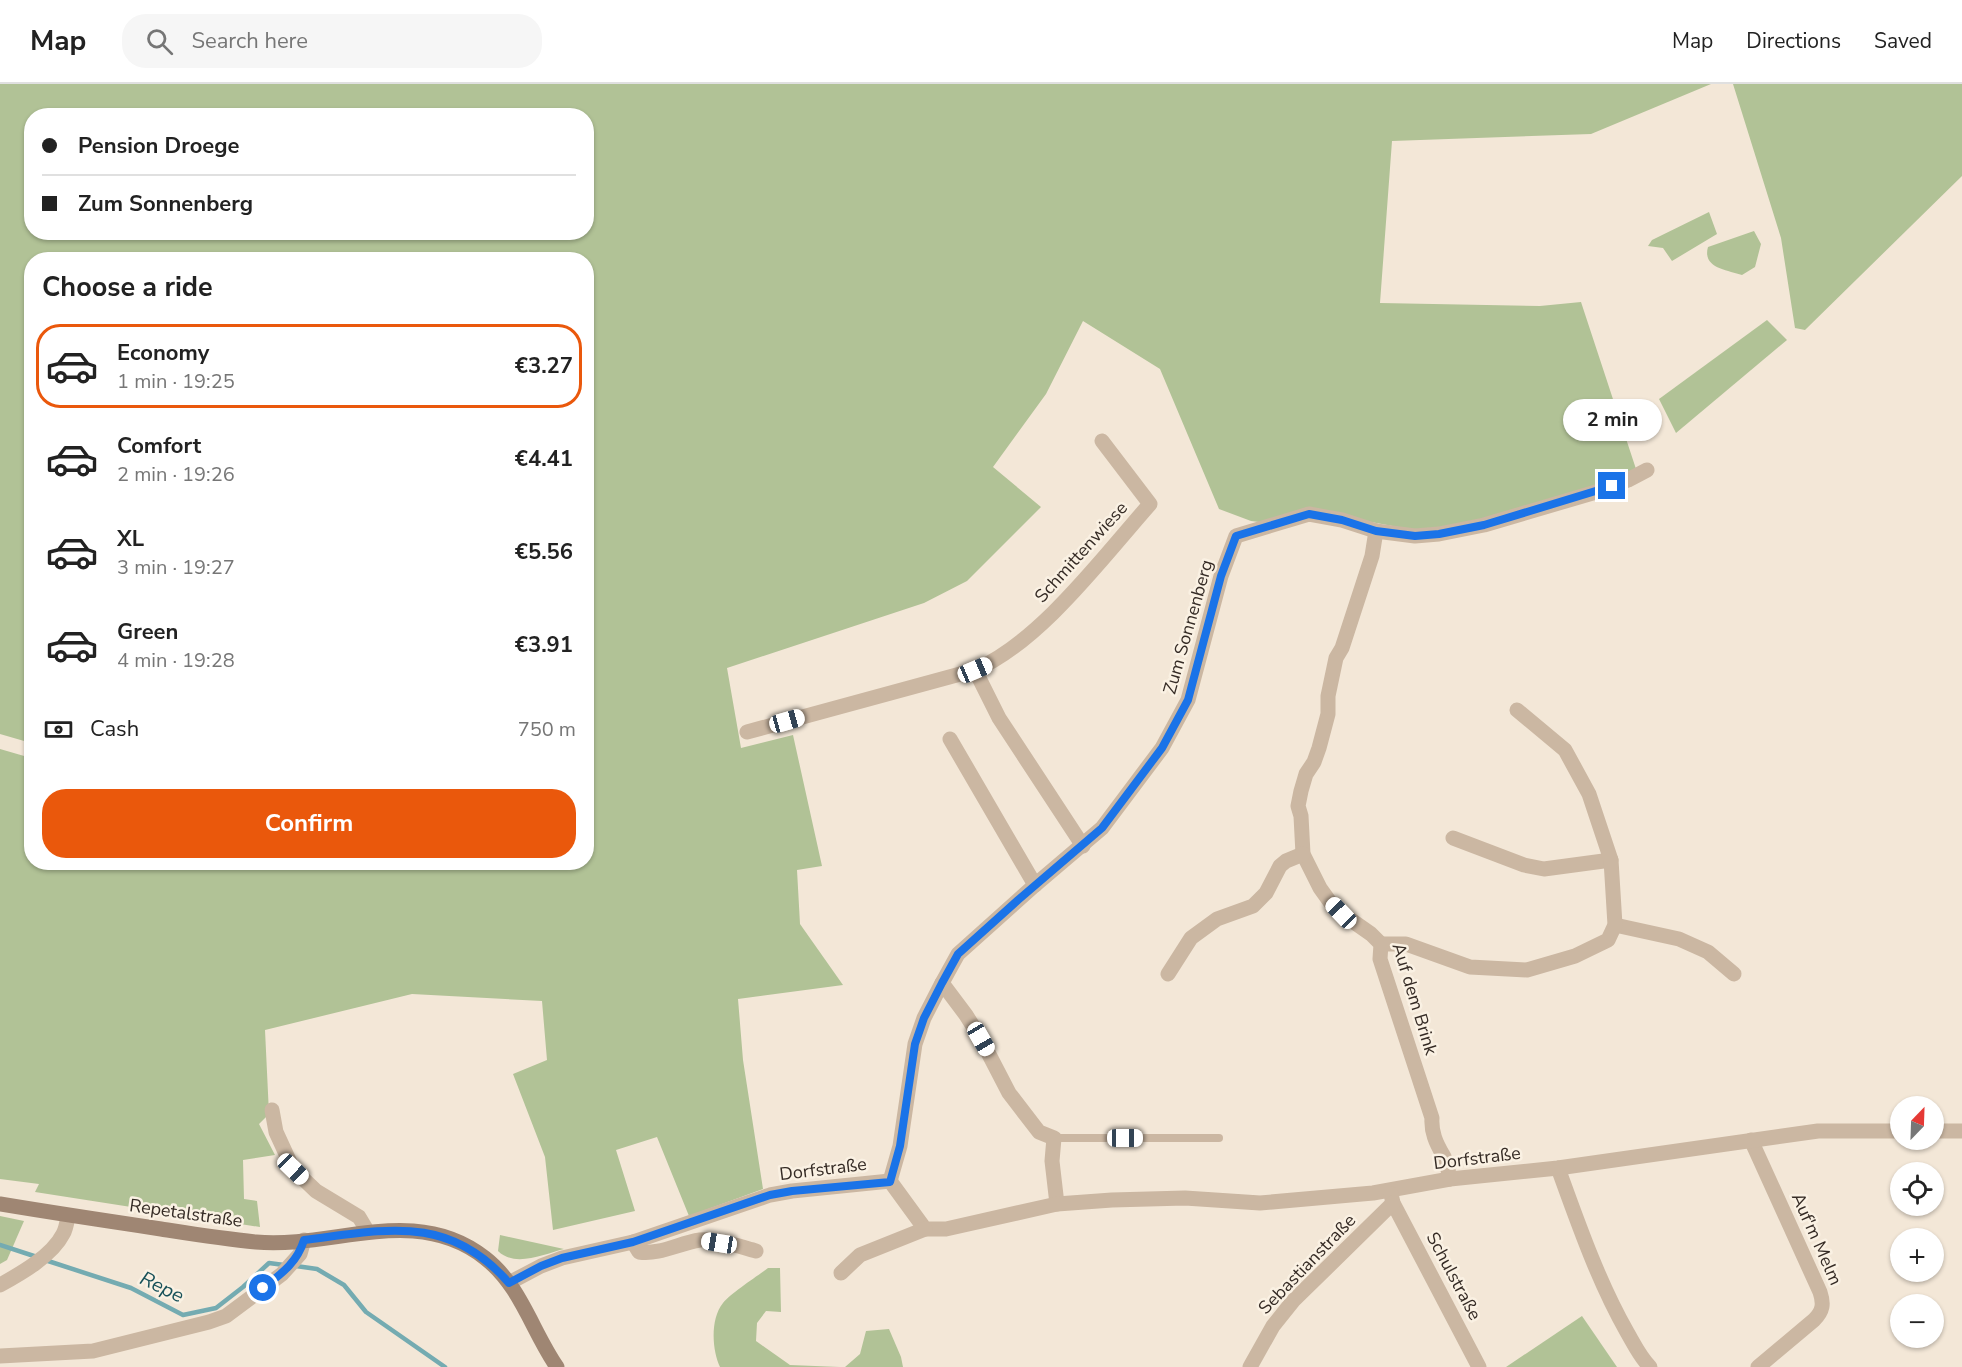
<!DOCTYPE html>
<html lang="en">
<head>
<meta charset="utf-8">
<style>
	:root { --surface:#fff; --page:#f6f6f6; --text:#222; --muted:#767676; --line:#e0e0e0; --accent:#ea580c }
	body { margin:0; font-family:"Nunito Sans",sans-serif; background:var(--page); color:var(--text); height:100vh; display:flex; flex-direction:column; font-size:22px; white-space:nowrap }
	* { box-sizing:border-box; margin:0 }
	p { font-size:20px; color:var(--muted) }
	.icon { flex:none; width:33px; height:33px; fill:none; stroke:currentColor; stroke-width:2; stroke-linecap:round; stroke-linejoin:round }
	.map { position:relative; flex:1; overflow:hidden }
	.side { position:absolute; left:24px; top:168px; width:570px; height:618px; display:flex; flex-direction:column; background:var(--surface); border-radius:24px; box-shadow:0 2px 4px #0004 }
	.side>* { flex:none }
	.top-card { position:absolute; left:24px; top:24px; width:570px; height:132px; border-radius:24px; box-shadow:0 2px 4px #0004; display:grid; align-content:center; height:132px; padding:0 18px; background:var(--surface) }
	.needle { width:39px; rotate:23deg }
	.fabs { position:absolute; left:1890px; top:1012px; display:grid; gap:12px }
	.fabs a { display:grid; place-items:center; width:54px; height:54px; border-radius:50%; background:var(--surface); box-shadow:0 2px 4px #0004; font-size:30px }
	.end { position:absolute; width:27px; height:27px; margin:-14px; border:8px solid #1a73e8; background:#fff; box-shadow:0 0 0 3px #fff }
	.from { border-radius:50% }
	.bubble { position:absolute; height:42px; border-radius:21px; background:var(--surface); box-shadow:0 2px 4px #0004; font-size:20px; font-weight:700; line-height:42px; text-align:center }
	.car { position:absolute; width:18px; height:36px; margin:-18px -9px; border-radius:8px; box-shadow:0 0 4px 2px #0007; background:linear-gradient(#fff 24%,#345 0 40%,#fff 0 76%,#345 0 86%,#fff 0) }
	.top-card b { display:flex; align-items:center; gap:21px; height:57px; font-size:22px }
	.top-card b+b { border-top:2px solid var(--line) }
	.top-card i { width:15px; height:15px; background:var(--text) }
	ul { padding:0; list-style:none }
	li { display:flex; align-items:center; gap:18px; height:84px; margin:0 12px 9px; padding:0 6px; border:3px solid transparent; border-radius:24px }
	li div { flex:1 }
	li b { display:block; font-size:22px }
	li em { font-style:normal; font-weight:700 }
	li.on { border-color:var(--accent) }
	li>.icon { width:54px; height:54px; stroke-width:1.5 }
	h2 { padding:0 18px; font-size:27px; line-height:72px }
	.pay { display:flex; align-items:center; gap:15px; height:66px; padding:0 18px; font-size:22px }
	.pay p { margin-inline-start:auto }
	.action { display:flex; gap:12px; margin-top:auto; padding:12px 18px }
	.action a { flex:1; height:69px; border-radius:24px; background:var(--accent); color:#fff; font-size:24px; font-weight:700; line-height:69px; text-align:center }
	header { display:flex; align-items:center; gap:36px; box-sizing:border-box; height:84px; padding:0 30px; background:var(--surface); border-bottom:2px solid var(--line) }
	header strong { font-size:28px }
	nav { display:flex; gap:33px; margin-inline-start:auto; font-size:21px }
	.search { width:420px; height:54px; background:var(--page); display:flex; align-items:center; gap:15px; box-sizing:border-box; padding:0 21px; border-radius:24px; color:var(--muted); font-size:22px }
	.map>svg:first-child { display:block }
	.green { fill:#b1c296; fill-rule:evenodd }
	.lines { fill:none; stroke-linecap:round; stroke-linejoin:round }
	.stream { stroke:#74abb1; stroke-width:4.5 }
	.service { stroke:#cbb7a2; stroke-width:8 }
	.minor { stroke:#cbb7a2; stroke-width:15 }
	.tertiary { stroke:#cbb7a2; stroke-width:15 }
	.secondary { stroke:#9f8673; stroke-width:15 }
	.route { stroke:#1a73e8; stroke-width:8 }
	.labels { text-anchor:middle; dominant-baseline:central; stroke-width:5; stroke-linejoin:round; paint-order:stroke }
	.street-label { font-size:18px; fill:#352b25; stroke:#faf1e3 }
	.water-label { font-size:20px; font-style:italic; fill:#185159; stroke:#faf1e3 }
</style>
</head>
<body>
<header>
<strong>Map</strong>
<div class="search"><svg class="icon" aria-label="search" viewBox="0 0 24 24"><circle cx="10" cy="10" r="6"/><path d="M15 15l6 6"/></svg>Search here</div>
<nav><a>Map</a><a>Directions</a><a>Saved</a></nav>
</header>
<div class="map">
<svg width="1962" height="1283" viewBox="0 0 1962 1283">
	<rect width="100%" height="100%" fill="#f3e7d7"/>
	<g class="green">
		<path d="M0,0H1711L1591,50L1392,57L1380,219L1540,222L1581,218L1636,385L1594,405L1456,443L1421,446L1398,443L1306,426L1267,439L1251,437L1219,425L1160,285L1083,237L1046,310L993,383L1041,423L967,497L924,519L727,584L741,664L793,651L822,782L797,786L800,840L843,901L738,915L743,976L763,1105L689,1132L657,1053L616,1066L635,1127L553,1146L545,1073L513,990L547,976L542,917L412,910L265,946L269,1030L259,1040L275,1071L243,1076L244,1115L257,1117L260,1143L35,1108L39,1100L0,1095V665L31,674L32,778H586V176H32L31,659L0,650ZM32,32H586V148H32Z"/>
		<path d="M1733,0H1962V92L1805,246L1795,244L1781,154Z"/>
		<path d="M1709,128L1717,150L1672,177L1663,164L1648,162L1652,156Z"/>
		<path d="M1754,147L1761,160L1755,183L1742,191C1727,186 1702,184 1708,163Z"/>
		<path d="M1767,236L1787,256L1676,349L1659,315Z"/>
		<path d="M0,1132L24,1137L7,1176L0,1180Z"/>
		<path d="M500,1151L564,1165C544,1170 515,1184 498,1167Z"/>
		<path d="M768,1184H780L781,1228L766,1227L757,1239L756,1257L790,1281L840,1283H720C712,1266 710,1235 723,1219C731,1209 756,1193 768,1184Z"/>
		<path d="M1582,1232L1617,1283H1506Z"/>
		<path d="M889,1245L901,1273L903,1283H845L860,1270L866,1247Z"/>
	</g>
	<g class="lines">
		<g class="stream">
			<path d="M0,1161L37,1173"/>
			<path d="M45,1176L131,1204L183,1231L216,1224L243,1203L269,1179L284,1181"/>
			<path d="M296,1182L317,1185L344,1201L366,1228L445,1283"/>
		</g>
		<path class="service" d="M1054,1054H1219"/>
		<g class="minor">
			<path d="M1376,447L1372,472L1342,564L1336,574L1328,612V630L1319,664L1314,678L1306,690L1301,707L1298,722L1301,732L1303,770L1320,804L1330,818L1341,829L1371,850L1381,860L1380,875L1432,1034C1431,1048 1436,1059 1443,1071C1447,1077 1448,1087 1450,1095"/>
			<path d="M975,586L999,634L1083,762"/>
			<path d="M747,648L975,586C1040,558 1103,473 1150,420L1102,357"/>
			<path d="M950,655L1035,801"/>
			<path d="M1453,754L1524,781L1544,785L1611,776"/>
			<path d="M1615,841L1679,855L1708,868L1734,890"/>
			<path d="M1381,860H1406L1470,883L1527,886L1575,872L1608,856L1615,841L1611,776L1589,710L1565,666L1517,626"/>
			<path d="M1168,890L1191,854L1217,835L1253,822L1266,809L1280,782L1286,777L1303,770"/>
			<path d="M942,899L966,931L981,955L1009,1009L1039,1048L1054,1054L1052,1077L1057,1120"/>
			<path d="M272,1026L276,1048L293,1085L316,1107L359,1133L368,1148"/>
			<path d="M1934,1047H1962"/>
			<path d="M1751,1056L1820,1208C1824,1220 1823,1227 1814,1236L1758,1283"/>
			<path d="M1558,1084C1578,1139 1598,1197 1627,1248C1634,1260 1640,1273 1650,1283"/>
			<path d="M890,1097L900,1062L915,960L924,934L942,899L958,870L1035,801L1102,744L1162,664L1188,616L1221,492L1236,452L1309,430L1342,436L1376,447L1415,452L1439,450L1484,441L1596,408L1628,396L1647,386"/>
			<path d="M890,1097L925,1145H946L1057,1120L1112,1116L1185,1114L1260,1119L1373,1109L1450,1095L1558,1084L1818,1047H1900"/>
			<path d="M1391,1110L1393,1119L1479,1283"/>
			<path d="M633,1158L639,1168C660,1171 679,1159 700,1156C715,1154 741,1163 756,1167"/>
			<path d="M841,1189L860,1171L925,1145"/>
			<path d="M509,1199L541,1182L562,1174L633,1158L770,1111L792,1107L890,1097"/>
			<path d="M0,1272L93,1267L209,1238L226,1232L282,1190L300,1170L304,1156"/>
			<path d="M1250,1283L1273,1242L1293,1217L1393,1119"/>
		</g>
		<path class="tertiary" d="M0,1201C20,1190 52,1172 63,1150C66,1145 67,1138 68,1132"/>
		<path class="secondary" d="M0,1120C54,1129 107,1137 161,1145C193,1150 224,1155 256,1158C334,1165 415,1119 485,1174C521,1202 532,1247 557,1283"/>
	</g>
	<g class="lines">
		<path class="route" d="M263,1204C281,1190 297,1179 304,1156C385,1146 448,1129 509,1199L541,1182L562,1174L633,1158L770,1111L792,1107L890,1098L900,1062L915,960L924,934L942,899L958,870L1018,816L1102,744L1162,664L1188,616L1221,492L1236,452L1309,430L1342,436L1376,447L1415,452L1439,450L1484,441L1612,402"/>
	</g>
	<g class="labels">
		<g class="street-label">
			<text transform="translate(1081 468) rotate(-48)">Schmittenwiese</text>
			<text transform="translate(1188 543) rotate(-74)">Zum Sonnenberg</text>
			<text transform="translate(1415 915) rotate(73)">Auf dem Brink</text>
			<text transform="translate(1477 1074) rotate(-7)">Dorfstraße</text>
			<text transform="translate(823 1085) rotate(-7)">Dorfstraße</text>
			<text transform="translate(186 1129) rotate(8)">Repetalstraße</text>
			<text transform="translate(1817 1155) rotate(66)">Auf'm Melm</text>
			<text transform="translate(1307 1180) rotate(-46)">Sebastianstraße</text>
			<text transform="translate(1454 1192) rotate(62)">Schulstraße</text>
		</g>
		<g class="water-label">
			<text transform="translate(162 1203) rotate(26)">Repe</text>
		</g>
	</g>
</svg>
<div class="fabs">
<a><svg class="needle" viewBox="-14 -14 28 28"><path d="M0-13l5 13h-10z" fill="#e53935"/><path d="M0 13l5-13h-10z" fill="#767676"/></svg></a>
<a><svg class="icon" aria-label="locate" viewBox="0 0 24 24"><circle cx="12" cy="12" r="6"/><path d="M12 2v4M12 18v4M2 12h4M18 12h4"/></svg></a>
<a>+</a>
<a>−</a>
</div>
<i class="end from" style="left:263px;top:1204px"></i>
<i class="end" style="left:1612px;top:402px"></i>
<div class="bubble" style="left:1563px;top:315px;width:99px">2 min</div>
<i class="car" style="left:975px;top:586px;rotate:67deg"></i>
<i class="car" style="left:787px;top:637px;rotate:74deg"></i>
<i class="car" style="left:1341px;top:829px;rotate:316deg"></i>
<i class="car" style="left:981px;top:955px;rotate:150deg"></i>
<i class="car" style="left:1125px;top:1054px;rotate:90deg"></i>
<i class="car" style="left:293px;top:1085px;rotate:134deg"></i>
<i class="car" style="left:719px;top:1159px;rotate:279deg"></i>
<div class="top-card">
<b><i class="from"></i>Pension Droege</b>
<b><i></i>Zum Sonnenberg</b>
</div>
<section class="side">
<h2>Choose a ride</h2>
<ul>
<li class="on"><svg class="icon" aria-label="car" viewBox="0 0 24 24"><path d="M5 17H2v-5l4-1 3-4h7l3 4 3 1v5h-3M9 17h6M6 11h13"/><circle cx="7" cy="17" r="2"/><circle cx="17" cy="17" r="2"/></svg><div><b>Economy</b><p>1 min · 19:25</p></div><em>€3.27</em></li>
<li><svg class="icon" aria-label="car" viewBox="0 0 24 24"><path d="M5 17H2v-5l4-1 3-4h7l3 4 3 1v5h-3M9 17h6M6 11h13"/><circle cx="7" cy="17" r="2"/><circle cx="17" cy="17" r="2"/></svg><div><b>Comfort</b><p>2 min · 19:26</p></div><em>€4.41</em></li>
<li><svg class="icon" aria-label="car" viewBox="0 0 24 24"><path d="M5 17H2v-5l4-1 3-4h7l3 4 3 1v5h-3M9 17h6M6 11h13"/><circle cx="7" cy="17" r="2"/><circle cx="17" cy="17" r="2"/></svg><div><b>XL</b><p>3 min · 19:27</p></div><em>€5.56</em></li>
<li><svg class="icon" aria-label="car" viewBox="0 0 24 24"><path d="M5 17H2v-5l4-1 3-4h7l3 4 3 1v5h-3M9 17h6M6 11h13"/><circle cx="7" cy="17" r="2"/><circle cx="17" cy="17" r="2"/></svg><div><b>Green</b><p>4 min · 19:28</p></div><em>€3.91</em></li>
</ul>
<div class="pay"><svg class="icon" aria-label="cash" viewBox="0 0 24 24"><path d="M3 7h18v10H3z"/><circle cx="12" cy="12" r="2"/></svg>Cash<p>750 m</p></div>
<div class="action"><a>Confirm</a></div>
</section>
</div>
</body>
</html>
